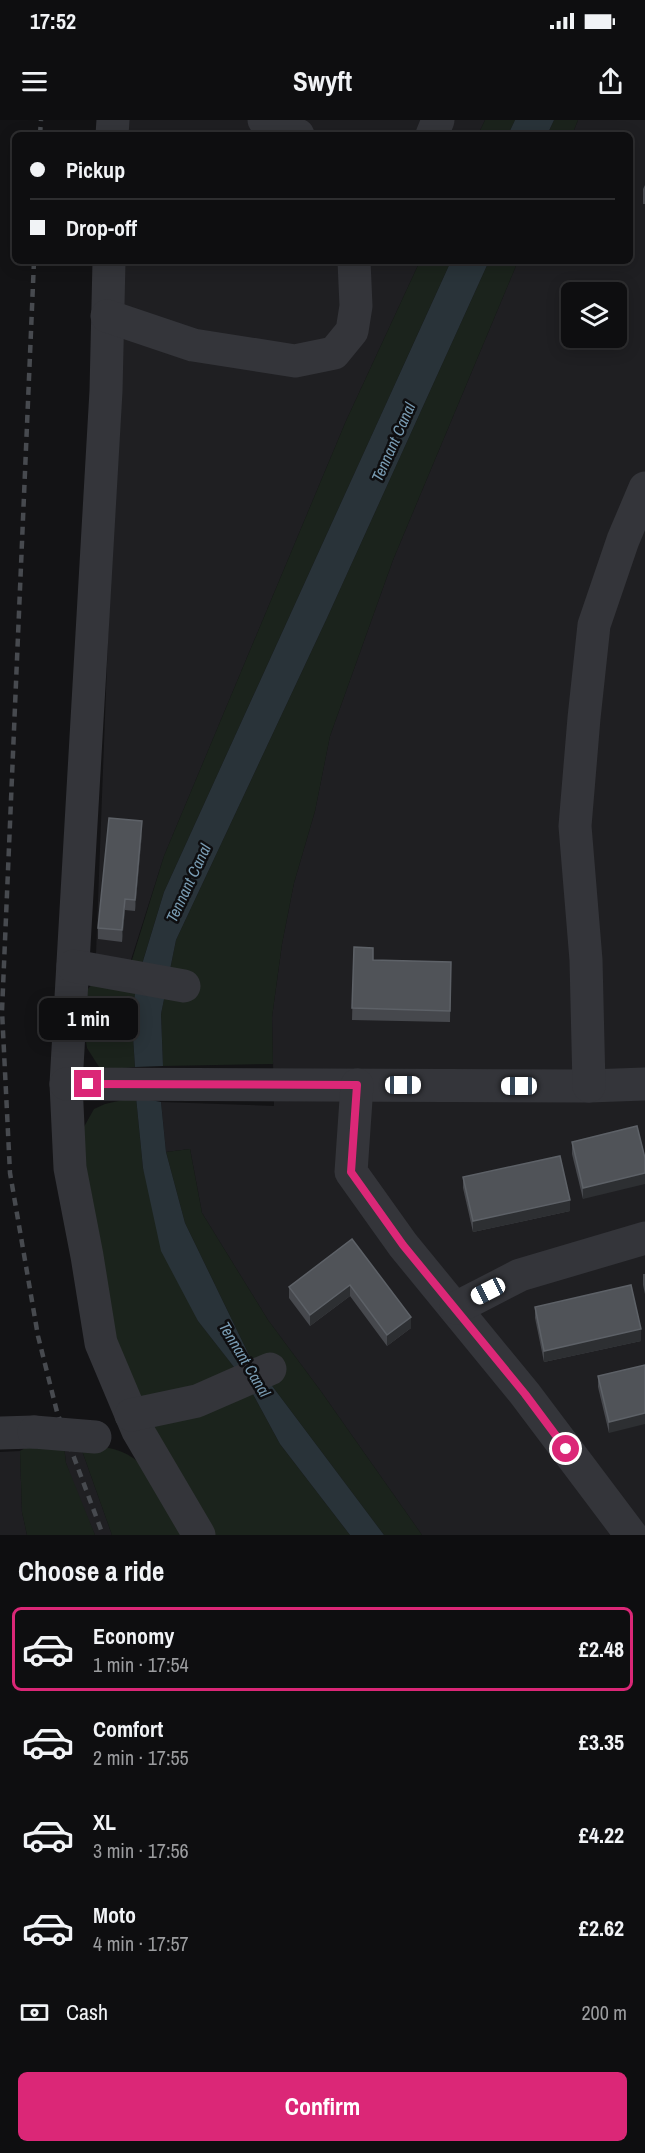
<!DOCTYPE html>
<html lang="en">
<head>
<meta charset="utf-8">
<style>
	:root { --surface:#0e0e10; --page:#171719; --text:#f1f3f6; --muted:#9b9c9f; --line:#2e2e30; --accent:#db2777 }
	body { margin:0; font-family:"Archivo Narrow",sans-serif; background:var(--page); color:var(--text); height:100vh; display:flex; flex-direction:column; font-size:22px; white-space:nowrap }
	* { box-sizing:border-box; margin:0 }
	p { font-size:20px; color:var(--muted) }
	.icon { flex:none; width:33px; height:33px; fill:none; stroke:currentColor; stroke-width:2; stroke-linecap:round; stroke-linejoin:round }
	.map { position:relative; height:1415px; overflow:hidden }
	.sheet { display:flex; flex-direction:column; background:var(--surface); flex:1 }
	.sheet>* { flex:none }
	.banner { position:absolute; left:12px; top:12px; width:621px; height:132px; border-radius:9px; box-shadow:0 3px 15px #0003,0 0 0 2px var(--line); display:grid; align-content:center; height:132px; padding:0 18px; background:var(--surface) }
	.fabs { position:absolute; left:561px; top:162px; display:grid; gap:12px }
	.fabs a { display:grid; place-items:center; width:66px; height:66px; border-radius:9px; background:var(--surface); box-shadow:0 3px 15px #0003,0 0 0 2px var(--line); font-size:30px }
	.end { position:absolute; width:27px; height:27px; margin:-14px; border:8px solid #db2777; background:#fff; box-shadow:0 0 0 3px #fff }
	.from { border-radius:50% }
	.bubble { position:absolute; height:42px; border-radius:9px; background:var(--surface); box-shadow:0 3px 15px #0003,0 0 0 2px var(--line); font-size:20px; font-weight:700; line-height:42px; text-align:center }
	.car { position:absolute; width:18px; height:36px; margin:-18px -9px; border-radius:8px; box-shadow:0 0 4px 2px #0007; background:linear-gradient(#fff 24%,#345 0 40%,#fff 0 76%,#345 0 86%,#fff 0) }
	.banner b { display:flex; align-items:center; gap:21px; height:57px; font-size:22px }
	.banner b+b { border-top:2px solid var(--line) }
	.banner i { width:15px; height:15px; background:var(--text) }
	ul { padding:0; list-style:none }
	li { display:flex; align-items:center; gap:18px; height:84px; margin:0 12px 9px; padding:0 6px; border:3px solid transparent; border-radius:9px }
	li div { flex:1 }
	li b { display:block; font-size:22px }
	li em { font-style:normal; font-weight:700 }
	li.on { border-color:var(--accent) }
	li>.icon { width:54px; height:54px; stroke-width:1.5 }
	h2 { padding:0 18px; font-size:27px; line-height:72px }
	.pay { display:flex; align-items:center; gap:15px; height:66px; padding:0 18px; font-size:22px }
	.pay p { margin-inline-start:auto }
	.action { display:flex; gap:12px; margin-top:auto; padding:12px 18px }
	.action a { flex:1; height:69px; border-radius:9px; background:var(--accent); color:#fff; font-size:24px; font-weight:700; line-height:69px; text-align:center }
	.status { display:flex; justify-content:space-between; align-items:center; height:42px; padding:0 30px; background:var(--surface); direction:ltr }
	.status svg { height:16px; fill:currentColor }
	header { display:flex; justify-content:space-between; align-items:center; height:78px; padding:0 18px; background:var(--surface); font-size:27px; font-weight:700 }
	.map>svg:first-child { display:block }
	.built { fill:#1f1f22; fill-rule:evenodd }
	.green { fill:#1b231c }
	.water { fill:#293339 }
	.lines { fill:none; stroke-linecap:round; stroke-linejoin:round }
	.minor { stroke:#34353a; stroke-width:33 }
	.rail { stroke:#474a4f; stroke-width:4.5; stroke-dasharray:8 6; stroke-linecap:butt }
	.minor-bridge { stroke:#34353a; stroke-width:33 }
	.wall { fill:#46484d }
	.shaded-wall { fill:#2d2f32 }
	.building { fill:#505358; stroke:#5d6167; stroke-width:1.5 }
	.route { stroke:#db2777; stroke-width:8 }
	.labels { text-anchor:middle; dominant-baseline:central; stroke-width:5; stroke-linejoin:round; paint-order:stroke }
	.water-label { font-size:16px; font-style:italic; fill:#799cb3; stroke:#0e0e10 }
</style>
</head>
<body>
<div class="status"><b>17:52</b><svg viewBox="0 0 49 12"><path d="M0 12V9h3v3zM5 12V6h3v6zM10 12V3h3v9zM15 12V0h3v12zM26 1h20v11H26zM47 4h2v5h-2z"/></svg></div>
<header><svg class="icon" aria-label="menu" viewBox="0 0 24 24"><path d="M4 6h16M4 12h16M4 18h16"/></svg>Swyft<svg class="icon" aria-label="share" viewBox="0 0 24 24"><path d="M12 15V3M7 8l5-5 5 5M5 13v7h14v-7"/></svg></header>
<div class="map">
<svg width="645" height="1415" viewBox="0 0 645 1415">
	<rect width="100%" height="100%" fill="#131315"/>
	<g class="built">
		<path d="M122,0H485L478,15H121Z"/>
		<path d="M578,0H645V1415H422L320,1270L268,1200L202,1093L190,1029L166,1032L161,982L274,986L272,897L282,824L294,763L315,691L330,616L393,440L518,141H630V15H572ZM572,172H616V218H572Z"/>
		<path d="M119,141H420L346,301L164,736L130,843L96,834L118,255Z"/>
		<path d="M80,1325L112,1415H95L76,1372L66,1343L64,1326Z"/>
		<path d="M20,1331L22,1392L27,1415H0V1332Z"/>
	</g>
	<g class="green">
		<path d="M485,0H515L508,15H478Z"/>
		<path d="M554,0H578L572,15H547Z"/>
		<path d="M420,141H451L164,772L142,844L131,843L164,736L346,301Z"/>
		<path d="M489,141H518L393,440L330,616L315,691L294,763L282,824L272,897L273,944L163,946L161,894L176,820L327,498Z"/>
		<path d="M95,861L136,864L132,902L135,947L101,950L87,928L84,909L87,870Z"/>
		<path d="M136,977L143,1048L198,1201L241,1256L145,1289L119,1236L80,1014L94,989L105,984Z"/>
		<path d="M190,1029L202,1093L268,1200L320,1270L422,1415H384L249,1235L185,1103L166,1032Z"/>
		<path d="M248,1265L280,1324L350,1415H214L149,1298Z"/>
		<path d="M33,1323L64,1326L66,1343L95,1415H27L22,1392L20,1331Z"/>
		<path d="M80,1325C98,1326 118,1327 133,1338C147,1347 174,1398 184,1415H112Z"/>
	</g>
	<g class="water">
		<path d="M515,0H554L547,15H508Z"/>
		<path d="M451,141H489L327,498L176,820L161,894L163,946L135,947L132,902L136,864L164,772Z"/>
		<path d="M136,977L161,982L166,1032L185,1103L249,1235L384,1415H350L280,1324L248,1265L198,1201L161,1131L143,1048Z"/>
	</g>
	<g class="lines">
		<g class="minor">
			<path d="M264,0L298,15"/>
			<path d="M112,15L113,0"/>
			<path d="M432,15L438,0"/>
			<path d="M109,141L106,271L66,964L70,1048L87,1136L101,1223L138,1311L199,1415"/>
			<path d="M107,196L193,225L295,241L334,233L352,211L356,186L354,141"/>
			<path d="M73,846L184,866"/>
			<path d="M66,964L589,966L645,964"/>
			<path d="M357,965L351,1052L403,1125L525,1274L631,1415"/>
			<path d="M589,966L586,840L575,706L584,598L594,505L623,420L645,368"/>
			<path d="M456,1188L520,1155L645,1118"/>
			<path d="M131,1295L197,1281L270,1249"/>
			<path d="M0,1313L34,1312"/>
		</g>
		<g class="rail">
			<path d="M40,15L41,0"/>
			<path d="M34,141L2,891L10,1053L38,1216L57,1292L103,1415"/>
		</g>
		<path class="minor-bridge" d="M34,1312L95,1317"/>
	</g>
	<g class="wall">
		<path d="M645,65V84H643V69Z"/>
		<path d="M142,713L135,791L125,790L122,822L98,819V808Z"/>
		<path d="M354,827L373,840L451,842L450,902L352,900Z"/>
		<path d="M637,1006L583,1079L572,1034V1022Z"/>
		<path d="M463,1057L570,1091L473,1112L463,1068Z"/>
		<path d="M352,1119L411,1208L387,1226L350,1176L310,1206L289,1178V1167Z"/>
		<path d="M643,1154H645V1174L643,1165Z"/>
		<path d="M535,1187L641,1221L544,1242L535,1198Z"/>
		<path d="M645,1245L609,1313L598,1267V1256Z"/>
	</g>
	<g class="shaded-wall">
		<path d="M142,701V713L135,791V780Z"/>
		<path d="M125,779V790L122,822V810Z"/>
		<path d="M645,1053V1064L583,1079V1068Z"/>
		<path d="M570,1080V1091L473,1112V1101Z"/>
		<path d="M350,1165V1176L310,1206V1195Z"/>
		<path d="M411,1197V1208L387,1226V1215Z"/>
		<path d="M641,1209V1221L544,1242V1231Z"/>
		<path d="M645,1293V1304L609,1313V1302Z"/>
	</g>
	<g class="building">
		<path d="M109,698L142,701L135,780L125,779L122,810L98,808Z"/>
		<path d="M354,827L373,828V840L451,842L450,891L352,888Z"/>
		<path d="M637,1006L645,1038V1053L583,1068L572,1022Z"/>
		<path d="M560,1036L570,1080L473,1101L463,1057Z"/>
		<path d="M352,1119L411,1197L387,1215L350,1165L310,1195L289,1167Z"/>
		<path d="M631,1165L641,1209L544,1231L535,1187Z"/>
		<path d="M645,1245V1293L609,1302L598,1256Z"/>
	</g>
	<g class="lines">
		<path class="route" d="M88,964L357,965L351,1052L403,1125L525,1274L566,1329"/>
	</g>
	<g class="labels">
		<g class="water-label">
			<text transform="translate(393 322) rotate(-66)">Tennant Canal</text>
			<text transform="translate(188 763) rotate(-65)">Tennant Canal</text>
			<text transform="translate(245 1239) rotate(59)">Tennant Canal</text>
		</g>
	</g>
</svg>
<div class="fabs">
<a><svg class="icon" aria-label="layers" viewBox="0 0 24 24"><path d="M12 4l9 5-9 5-9-5zM3 14l9 5 9-5"/></svg></a>
</div>
<i class="end from" style="left:566px;top:1329px"></i>
<i class="end" style="left:88px;top:964px"></i>
<div class="bubble" style="left:39px;top:878px;width:99px">1 min</div>
<i class="car" style="left:403px;top:965px;rotate:90deg"></i>
<i class="car" style="left:519px;top:966px;rotate:270deg"></i>
<i class="car" style="left:488px;top:1171px;rotate:243deg"></i>
<div class="banner">
<b><i class="from"></i>Pickup</b>
<b><i></i>Drop-off</b>
</div>
</div>
<section class="sheet">
<h2>Choose a ride</h2>
<ul>
<li class="on"><svg class="icon" aria-label="car" viewBox="0 0 24 24"><path d="M5 17H2v-5l4-1 3-4h7l3 4 3 1v5h-3M9 17h6M6 11h13"/><circle cx="7" cy="17" r="2"/><circle cx="17" cy="17" r="2"/></svg><div><b>Economy</b><p>1 min · 17:54</p></div><em>£2.48</em></li>
<li><svg class="icon" aria-label="car" viewBox="0 0 24 24"><path d="M5 17H2v-5l4-1 3-4h7l3 4 3 1v5h-3M9 17h6M6 11h13"/><circle cx="7" cy="17" r="2"/><circle cx="17" cy="17" r="2"/></svg><div><b>Comfort</b><p>2 min · 17:55</p></div><em>£3.35</em></li>
<li><svg class="icon" aria-label="car" viewBox="0 0 24 24"><path d="M5 17H2v-5l4-1 3-4h7l3 4 3 1v5h-3M9 17h6M6 11h13"/><circle cx="7" cy="17" r="2"/><circle cx="17" cy="17" r="2"/></svg><div><b>XL</b><p>3 min · 17:56</p></div><em>£4.22</em></li>
<li><svg class="icon" aria-label="car" viewBox="0 0 24 24"><path d="M5 17H2v-5l4-1 3-4h7l3 4 3 1v5h-3M9 17h6M6 11h13"/><circle cx="7" cy="17" r="2"/><circle cx="17" cy="17" r="2"/></svg><div><b>Moto</b><p>4 min · 17:57</p></div><em>£2.62</em></li>
</ul>
<div class="pay"><svg class="icon" aria-label="cash" viewBox="0 0 24 24"><path d="M3 7h18v10H3z"/><circle cx="12" cy="12" r="2"/></svg>Cash<p>200 m</p></div>
<div class="action"><a>Confirm</a></div>
</section>
</body>
</html>
